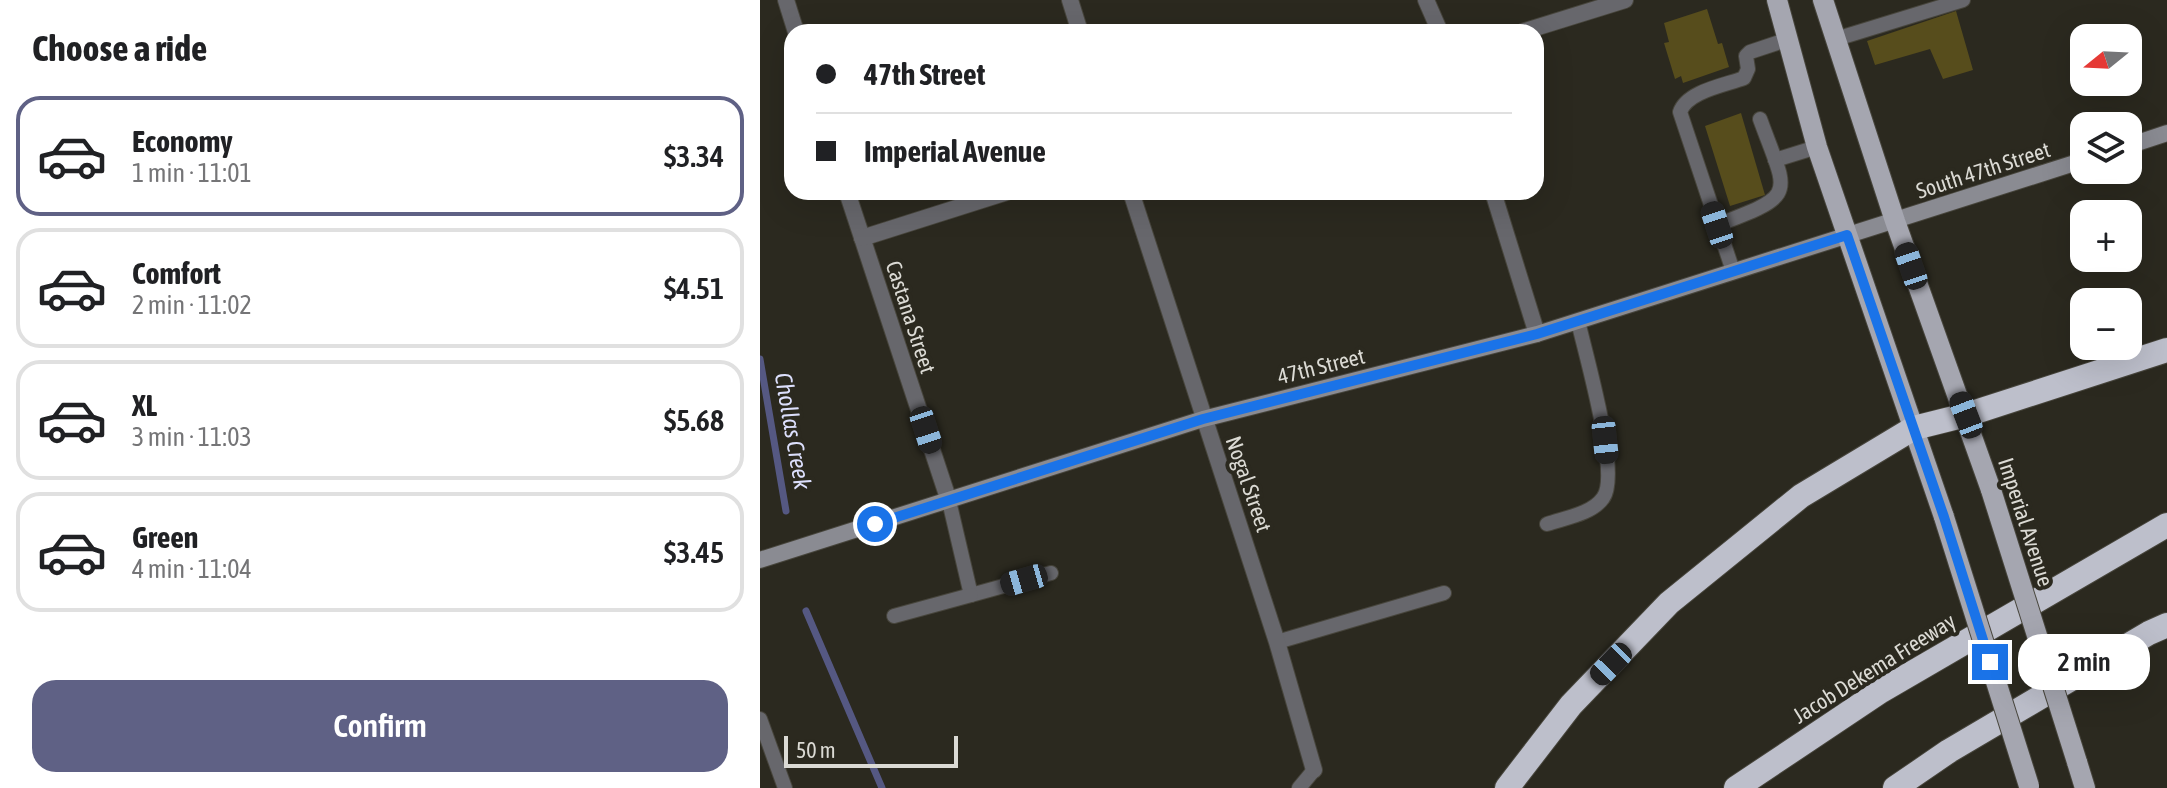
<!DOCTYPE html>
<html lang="en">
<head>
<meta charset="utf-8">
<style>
	:root { --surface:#fff; --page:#f6f6f6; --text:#202124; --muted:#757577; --line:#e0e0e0; --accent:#5f6185 }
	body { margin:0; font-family:"Asap Condensed",sans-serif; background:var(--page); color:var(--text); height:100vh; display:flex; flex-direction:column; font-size:30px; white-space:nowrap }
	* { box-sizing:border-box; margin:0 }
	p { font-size:26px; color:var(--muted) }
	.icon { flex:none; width:44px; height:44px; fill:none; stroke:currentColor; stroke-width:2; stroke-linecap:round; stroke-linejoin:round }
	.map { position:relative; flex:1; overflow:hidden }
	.side { display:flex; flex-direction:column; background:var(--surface); width:760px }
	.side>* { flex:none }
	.top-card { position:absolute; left:24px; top:24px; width:760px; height:176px; border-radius:24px; box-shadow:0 8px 32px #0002; display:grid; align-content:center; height:176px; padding:0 32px; background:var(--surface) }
	.needle { width:52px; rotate:252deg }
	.tools { position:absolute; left:1310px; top:24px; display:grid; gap:16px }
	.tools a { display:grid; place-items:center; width:72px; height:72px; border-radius:16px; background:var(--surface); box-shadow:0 8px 32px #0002; font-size:40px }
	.scale { position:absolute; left:24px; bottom:20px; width:174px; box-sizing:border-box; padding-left:8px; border:4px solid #dbdad4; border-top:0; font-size:22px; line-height:28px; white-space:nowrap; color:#dbdad4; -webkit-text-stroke:6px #2b291f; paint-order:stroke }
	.end { position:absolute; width:36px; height:36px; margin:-18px; border:10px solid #1a73e8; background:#fff; box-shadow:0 0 0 4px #fff }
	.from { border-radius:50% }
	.bubble { position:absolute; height:56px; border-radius:24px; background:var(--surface); box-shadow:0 8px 32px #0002; font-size:26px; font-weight:600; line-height:56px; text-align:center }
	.car { position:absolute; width:24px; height:48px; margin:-24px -12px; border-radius:10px; box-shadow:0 0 6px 2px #0007; background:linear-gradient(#222 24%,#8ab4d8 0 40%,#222 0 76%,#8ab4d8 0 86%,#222 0) }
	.top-card b { display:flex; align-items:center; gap:28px; height:76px; font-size:30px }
	.top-card b+b { border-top:2px solid var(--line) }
	.top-card i { width:20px; height:20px; background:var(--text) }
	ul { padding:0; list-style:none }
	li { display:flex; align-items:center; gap:24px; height:120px; margin:0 16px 12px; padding:0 16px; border:4px solid var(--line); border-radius:24px }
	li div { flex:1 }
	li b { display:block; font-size:30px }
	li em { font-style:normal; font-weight:600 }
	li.active { border-color:var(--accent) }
	li>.icon { width:72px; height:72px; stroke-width:1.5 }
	h2 { padding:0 32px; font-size:36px; line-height:96px }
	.action { display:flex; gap:16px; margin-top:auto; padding:16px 32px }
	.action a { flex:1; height:92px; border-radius:24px; background:var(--accent); color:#fff; font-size:32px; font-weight:600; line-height:92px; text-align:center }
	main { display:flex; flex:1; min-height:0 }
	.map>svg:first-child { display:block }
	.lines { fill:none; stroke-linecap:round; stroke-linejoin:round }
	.stream { stroke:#555882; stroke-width:7 }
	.building { fill:#574d1c }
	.lane-casing { stroke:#47453c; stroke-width:16 }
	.street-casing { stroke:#47453c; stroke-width:18 }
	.secondary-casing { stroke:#47453c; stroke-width:18 }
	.primary-casing { stroke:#47453c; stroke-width:22 }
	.highway-casing { stroke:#47453c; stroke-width:26 }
	.lane { stroke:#67676c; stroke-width:14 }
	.street { stroke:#67676c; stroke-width:16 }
	.secondary { stroke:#8a8b92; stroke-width:16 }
	.primary { stroke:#a5a6b0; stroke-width:20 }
	.highway { stroke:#bdbfcb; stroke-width:24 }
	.primary-bridge-casing { stroke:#47453c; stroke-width:22; stroke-linecap:butt }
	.primary-bridge { stroke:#a5a6b0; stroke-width:20 }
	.route { stroke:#1a73e8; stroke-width:10 }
	.labels { text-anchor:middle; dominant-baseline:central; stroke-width:8; stroke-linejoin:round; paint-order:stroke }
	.street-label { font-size:22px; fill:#dbdad4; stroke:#2b291f }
	.water-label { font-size:24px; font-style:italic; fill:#dcdffc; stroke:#2b291f }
</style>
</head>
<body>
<main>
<section class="side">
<h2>Choose a ride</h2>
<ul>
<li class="active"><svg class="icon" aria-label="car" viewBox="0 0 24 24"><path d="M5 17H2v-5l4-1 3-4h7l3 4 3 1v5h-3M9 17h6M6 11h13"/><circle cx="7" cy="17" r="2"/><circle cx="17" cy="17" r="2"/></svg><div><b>Economy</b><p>1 min · 11:01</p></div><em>$3.34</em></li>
<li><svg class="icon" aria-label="car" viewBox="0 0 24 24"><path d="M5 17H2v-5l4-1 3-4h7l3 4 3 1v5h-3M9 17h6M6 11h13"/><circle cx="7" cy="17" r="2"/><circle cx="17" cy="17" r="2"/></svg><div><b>Comfort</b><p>2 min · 11:02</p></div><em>$4.51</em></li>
<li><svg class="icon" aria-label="car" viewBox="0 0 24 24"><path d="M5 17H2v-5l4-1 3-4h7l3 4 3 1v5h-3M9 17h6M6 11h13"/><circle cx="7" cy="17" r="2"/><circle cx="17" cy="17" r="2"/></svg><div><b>XL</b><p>3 min · 11:03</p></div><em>$5.68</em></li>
<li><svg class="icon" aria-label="car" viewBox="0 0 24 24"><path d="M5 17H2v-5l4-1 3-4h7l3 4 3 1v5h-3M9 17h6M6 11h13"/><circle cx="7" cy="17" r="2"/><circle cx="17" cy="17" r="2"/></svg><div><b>Green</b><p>4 min · 11:04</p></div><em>$3.45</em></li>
</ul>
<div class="action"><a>Confirm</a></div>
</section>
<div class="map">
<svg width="1407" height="788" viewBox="0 0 1407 788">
	<rect width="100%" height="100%" fill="#2b291f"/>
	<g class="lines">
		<g class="stream">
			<path d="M0,359L26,511"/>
			<path d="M46,611L122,788"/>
		</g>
	</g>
	<g class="building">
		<path d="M947,9L958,44L962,43L969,67L923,83L921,76L915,79L904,43L909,42L904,23Z"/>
		<path d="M1196,11L1213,70L1183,79L1170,49L1115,65L1107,41Z"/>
		<path d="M981,113L1005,195L970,206L945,126Z"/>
	</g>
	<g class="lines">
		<g class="lane-casing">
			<g id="lane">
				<path d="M1076,39L1203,0"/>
				<path d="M1015,160L1057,147"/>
				<path d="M957,225C1039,194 1028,196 1000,119"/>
				<path d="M973,271L920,112C927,91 966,85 984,78L988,69L986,56L990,52L1029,39"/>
				<path d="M189,501L211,595L291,573"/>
				<path d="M787,524C804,518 832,514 843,498C861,475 825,353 818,321"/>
				<path d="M134,616L211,595"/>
				<path d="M517,642L684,593"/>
				<path d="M0,719L25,788"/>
				<path d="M539,788L554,770"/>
			</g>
		</g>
		<g class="street-casing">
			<g id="street">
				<path d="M26,0L36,32"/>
				<path d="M310,0L320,32"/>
				<path d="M666,0L680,32"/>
				<path d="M762,32L865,0"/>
				<path d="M87,192L189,501"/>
				<path d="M371,192L517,642L554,770"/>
				<path d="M733,192L777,334"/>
				<path d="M102,238L247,192"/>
			</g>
		</g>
		<g class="secondary-casing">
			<g id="secondary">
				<path d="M1368,146L1407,133"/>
				<path d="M0,560L443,419L777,334L1324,160"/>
			</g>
		</g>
		<g class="primary-casing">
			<g id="primary">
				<path d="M1017,0L1057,147L1184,517"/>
				<path d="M1063,0L1135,221L1231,490"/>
				<path d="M1317,762L1325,788"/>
			</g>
		</g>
		<g class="highway-casing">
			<g id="highway">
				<path d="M747,788L811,705L909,603L1041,496L1154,428L1206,415L1407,350"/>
				<path d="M976,788L1121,691L1407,525"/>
				<path d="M1135,788L1189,751L1389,633L1407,625"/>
			</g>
		</g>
		<use href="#lane" class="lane"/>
		<use href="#street" class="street"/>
		<use href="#secondary" class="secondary"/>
		<use href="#primary" class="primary"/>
		<use href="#highway" class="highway"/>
		<g class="primary-bridge-casing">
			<g id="primary-bridge">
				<path d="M1231,490L1317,762"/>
				<path d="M1184,517L1269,786"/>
			</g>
		</g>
		<use href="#primary-bridge" class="primary-bridge"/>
	</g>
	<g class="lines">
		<path class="route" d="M115,524L443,419L777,334L1087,235L1184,517L1230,662"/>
	</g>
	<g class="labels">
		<g class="street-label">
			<text transform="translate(1223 170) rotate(-18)">South 47th Street</text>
			<text transform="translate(151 317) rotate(72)">Castana Street</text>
			<text transform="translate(561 366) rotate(-14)">47th Street</text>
			<text transform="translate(489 484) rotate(71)">Nogal Street</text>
			<text transform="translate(1266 522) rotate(72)">Imperial Avenue</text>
			<text transform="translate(1114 668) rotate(-32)">Jacob Dekema Freeway</text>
		</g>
		<g class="water-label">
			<text transform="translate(33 431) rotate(80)">Chollas Creek</text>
		</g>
	</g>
</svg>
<div class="tools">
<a><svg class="needle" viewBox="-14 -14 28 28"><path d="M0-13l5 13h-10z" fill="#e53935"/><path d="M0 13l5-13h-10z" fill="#757577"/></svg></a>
<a><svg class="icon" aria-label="layers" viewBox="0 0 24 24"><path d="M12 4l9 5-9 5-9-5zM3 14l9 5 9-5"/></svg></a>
<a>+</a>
<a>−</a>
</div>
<div class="scale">50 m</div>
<i class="end from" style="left:115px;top:524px"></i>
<i class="end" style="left:1230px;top:662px"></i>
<div class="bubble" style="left:1258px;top:634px;width:132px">2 min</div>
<i class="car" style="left:957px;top:225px;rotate:342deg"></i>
<i class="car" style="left:1151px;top:266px;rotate:341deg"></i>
<i class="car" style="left:1206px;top:415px;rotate:339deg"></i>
<i class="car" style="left:166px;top:430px;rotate:162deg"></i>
<i class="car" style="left:845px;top:440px;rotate:174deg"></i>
<i class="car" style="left:264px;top:580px;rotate:254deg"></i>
<i class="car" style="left:851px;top:664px;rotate:224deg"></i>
<div class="top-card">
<b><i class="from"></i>47th Street</b>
<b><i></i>Imperial Avenue</b>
</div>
</div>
</main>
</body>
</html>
